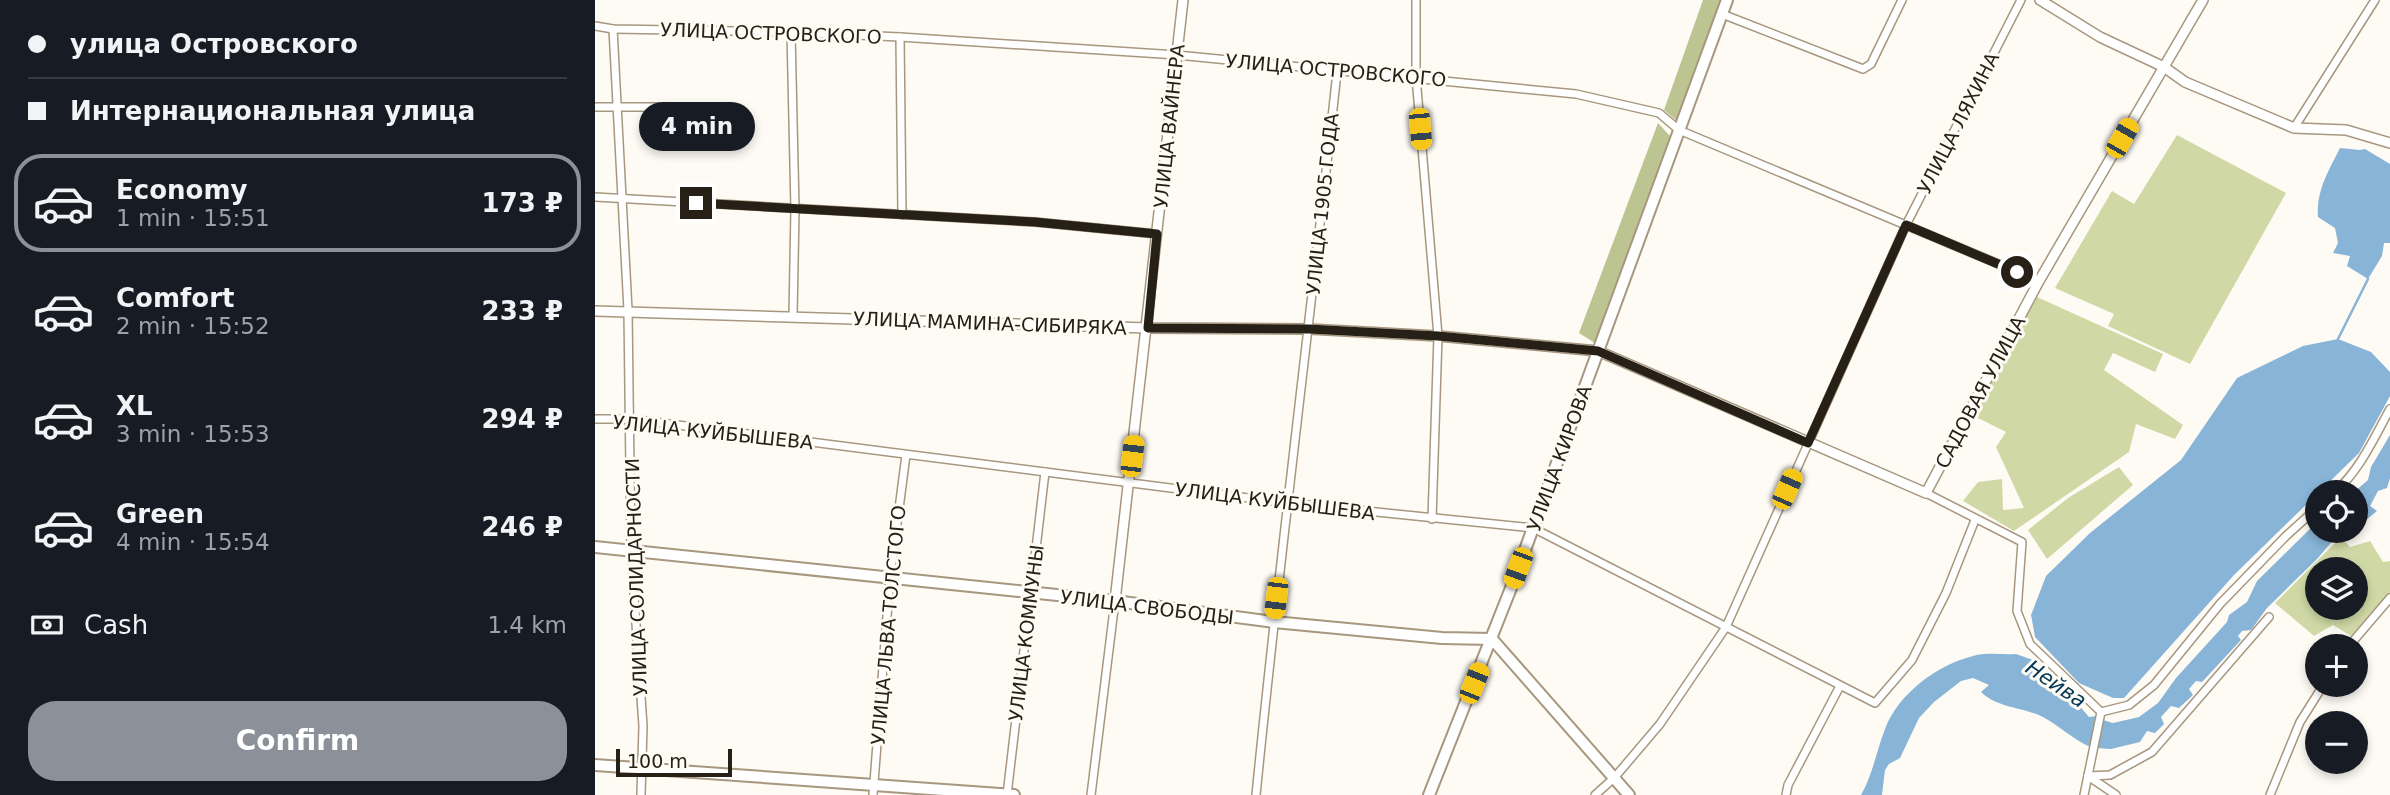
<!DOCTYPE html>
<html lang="en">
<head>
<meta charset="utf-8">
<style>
	:root { --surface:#171b24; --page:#20242c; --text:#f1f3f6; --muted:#9ea1a6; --line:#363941; --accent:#8c9099 }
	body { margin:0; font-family:"DejaVu Sans",sans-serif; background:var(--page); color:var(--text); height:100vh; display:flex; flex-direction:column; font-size:26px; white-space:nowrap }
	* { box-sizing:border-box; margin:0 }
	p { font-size:23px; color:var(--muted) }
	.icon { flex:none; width:38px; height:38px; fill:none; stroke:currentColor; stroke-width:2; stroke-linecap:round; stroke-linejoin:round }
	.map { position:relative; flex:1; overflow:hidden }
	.sheet { display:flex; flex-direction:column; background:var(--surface); width:595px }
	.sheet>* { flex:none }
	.hud { display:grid; align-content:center; height:154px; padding:0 28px; background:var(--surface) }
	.fabs { position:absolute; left:1710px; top:480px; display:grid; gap:14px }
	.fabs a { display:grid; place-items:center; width:63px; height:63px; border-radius:50%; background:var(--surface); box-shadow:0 4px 10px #0003; font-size:35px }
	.scale { position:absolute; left:21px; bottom:18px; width:116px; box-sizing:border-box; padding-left:7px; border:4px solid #262016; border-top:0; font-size:19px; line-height:24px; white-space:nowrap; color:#262016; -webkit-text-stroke:5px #fefbf5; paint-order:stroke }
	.end { position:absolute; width:32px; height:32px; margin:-16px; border:9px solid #262016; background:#fff; box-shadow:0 0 0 4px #fff }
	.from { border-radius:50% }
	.bubble { position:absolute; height:49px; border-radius:24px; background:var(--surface); box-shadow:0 4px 10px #0003; font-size:23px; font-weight:800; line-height:49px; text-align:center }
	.car { position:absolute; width:21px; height:42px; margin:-21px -10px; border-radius:9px; box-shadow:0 0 5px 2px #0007; background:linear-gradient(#f5c518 24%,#345 0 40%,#f5c518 0 76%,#345 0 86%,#f5c518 0) }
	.hud b { display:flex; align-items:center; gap:24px; height:66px; font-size:26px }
	.hud b+b { border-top:2px solid var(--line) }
	.hud i { width:18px; height:18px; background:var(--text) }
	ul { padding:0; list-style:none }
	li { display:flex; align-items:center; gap:21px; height:98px; margin:0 14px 10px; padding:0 14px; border:4px solid transparent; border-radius:28px }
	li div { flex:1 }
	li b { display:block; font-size:26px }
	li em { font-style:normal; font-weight:800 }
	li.on { border-color:var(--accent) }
	li>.icon { width:63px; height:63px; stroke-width:1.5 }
	.pay { display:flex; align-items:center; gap:18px; height:77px; padding:0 28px; font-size:26px }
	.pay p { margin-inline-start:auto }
	.button { display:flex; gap:14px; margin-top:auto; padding:14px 28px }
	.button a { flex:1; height:80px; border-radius:28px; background:var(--accent); color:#fff; font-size:28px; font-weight:800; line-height:80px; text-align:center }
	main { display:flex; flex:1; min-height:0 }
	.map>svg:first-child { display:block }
	.green { fill:#d0d9a6; fill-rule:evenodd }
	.forest { fill:#bcc491 }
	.water { fill:#87b4d7 }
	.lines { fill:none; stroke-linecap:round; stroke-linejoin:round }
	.stream { stroke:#87b4d7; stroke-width:2.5 }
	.minor-casing { stroke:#a7977e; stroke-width:10 }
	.tertiary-casing { stroke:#a7977e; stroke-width:12 }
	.secondary-casing { stroke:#a7977e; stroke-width:14 }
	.minor { stroke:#fff; stroke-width:7 }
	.tertiary { stroke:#fff; stroke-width:9 }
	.secondary { stroke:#fff; stroke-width:10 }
	.route { stroke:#262016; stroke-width:9 }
	.labels { text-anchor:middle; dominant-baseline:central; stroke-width:6; stroke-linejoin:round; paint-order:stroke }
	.street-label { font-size:19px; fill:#262016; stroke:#fefbf5 }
	.water-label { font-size:21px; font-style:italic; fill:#003859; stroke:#fefbf5 }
</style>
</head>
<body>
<main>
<section class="sheet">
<div class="hud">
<b><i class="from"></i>улица Островского</b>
<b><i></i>Интернациональная улица</b>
</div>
<ul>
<li class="on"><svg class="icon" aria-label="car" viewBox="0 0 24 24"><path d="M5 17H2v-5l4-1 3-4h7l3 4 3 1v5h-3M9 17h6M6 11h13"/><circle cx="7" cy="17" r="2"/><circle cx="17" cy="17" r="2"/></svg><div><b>Economy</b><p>1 min · 15:51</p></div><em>173 ₽</em></li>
<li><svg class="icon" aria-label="car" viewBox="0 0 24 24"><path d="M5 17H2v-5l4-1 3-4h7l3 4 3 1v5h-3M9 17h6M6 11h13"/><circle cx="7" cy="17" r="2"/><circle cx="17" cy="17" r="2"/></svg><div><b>Comfort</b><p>2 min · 15:52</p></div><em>233 ₽</em></li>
<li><svg class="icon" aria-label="car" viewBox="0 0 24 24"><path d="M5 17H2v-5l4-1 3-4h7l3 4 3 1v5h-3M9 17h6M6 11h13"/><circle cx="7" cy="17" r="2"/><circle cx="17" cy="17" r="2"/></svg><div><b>XL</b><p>3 min · 15:53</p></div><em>294 ₽</em></li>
<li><svg class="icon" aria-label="car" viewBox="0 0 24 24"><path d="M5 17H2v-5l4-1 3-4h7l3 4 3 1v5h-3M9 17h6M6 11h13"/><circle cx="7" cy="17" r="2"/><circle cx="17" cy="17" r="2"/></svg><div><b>Green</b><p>4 min · 15:54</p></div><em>246 ₽</em></li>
</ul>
<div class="pay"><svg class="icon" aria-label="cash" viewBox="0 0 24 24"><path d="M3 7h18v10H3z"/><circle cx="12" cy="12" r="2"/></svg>Cash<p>1.4 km</p></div>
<div class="button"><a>Confirm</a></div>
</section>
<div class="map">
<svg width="1795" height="795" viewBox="0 0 1795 795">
	<rect width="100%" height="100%" fill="#fefbf5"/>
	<g class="green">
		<path d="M1582,135L1691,193L1595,364L1513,326L1519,314L1460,288L1517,191L1539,204Z"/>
		<path d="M1442,297L1568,354L1560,372L1518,353L1509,370L1588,425L1580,439L1541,424L1534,452L1419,531L1368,501L1383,482L1407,479L1408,510L1429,508L1401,447L1411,432L1377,415Z"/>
		<path d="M1524,467L1538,485L1452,559L1433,530L1473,498Z"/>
		<path d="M1746,537L1755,547L1775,541L1788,562L1795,561V593L1756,636L1738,625L1719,636L1680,603ZM1722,569H1760V607H1722Z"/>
	</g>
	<g class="forest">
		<path d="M1108,0H1126L1082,121L1069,110Z"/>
		<path d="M1063,123L1075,136L1000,343L984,333Z"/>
	</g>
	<g class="water">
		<path d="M1745,148L1765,150L1770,149L1795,164V243H1789L1787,256L1773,279L1752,266L1755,256L1738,253L1743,243L1740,228L1723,217C1721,191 1734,170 1745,148Z"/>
		<path d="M1743,339L1776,352L1795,372V396L1764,453L1639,575L1529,698H1518L1484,683L1440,637L1436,615L1451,576L1495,533L1586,460L1642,378L1708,346Z"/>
		<path d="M1795,435V478L1792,488L1783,491L1775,506L1782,511L1761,528L1759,492L1773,480L1776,467Z"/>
		<path d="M1722,522V530H1756L1740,538L1723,558L1672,608L1656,630L1647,631L1643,636L1646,640L1607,682L1601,681L1594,689L1598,695L1584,708L1576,706L1566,717L1569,724L1560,733L1552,731L1545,742L1516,749L1501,748L1508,720L1518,723L1544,717L1563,703L1581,678L1632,622L1634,615L1652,602L1662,581Z"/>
		<path d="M1421,654L1438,660C1449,679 1453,695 1477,697L1494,717L1502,716L1495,747C1478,739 1464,726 1448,717C1428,707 1402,708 1386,692L1394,685L1378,678L1366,681L1339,702L1324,718L1305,758L1294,764L1290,770L1287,795H1266C1278,774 1281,752 1290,729C1303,694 1342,665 1378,656C1391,652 1408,655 1421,654Z"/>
	</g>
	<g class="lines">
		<path class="stream" d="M1743,339L1773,279"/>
		<g class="minor-casing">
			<g id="minor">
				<path d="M821,0V77L843,336L837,519"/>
				<path d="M1127,14L1268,69L1276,64L1307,0"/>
				<path d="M0,26L18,29L196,32L305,37L582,55L981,94L1064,113L1084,130L1444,281"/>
				<path d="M18,29L33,310L36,551L48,726L46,795"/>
				<path d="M196,32L200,209L198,316"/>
				<path d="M305,37L307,215"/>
				<path d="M0,107H103"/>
				<path d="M1699,128L1780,0"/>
				<path d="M0,197L440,222L562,234"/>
				<path d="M0,419H36L693,503L938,528L1280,703L1317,660L1351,593L1380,520"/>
				<path d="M1740,492C1765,470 1779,438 1795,409"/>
				<path d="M1331,493L1427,542L1422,611L1435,644L1506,712"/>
				<path d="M1754,646L1795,598"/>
				<path d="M1506,712L1534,705L1559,685L1625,604L1691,536L1722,508"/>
				<path d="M1493,776L1515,775L1557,752L1674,617"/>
				<path d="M1493,776L1521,795"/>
				<path d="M278,795L295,578L311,455"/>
				<path d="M412,795L450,472"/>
				<path d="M496,795L520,601"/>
				<path d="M661,795C685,554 716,313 742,72"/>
				<path d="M1000,795L1020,777L1065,724L1131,627L1311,225L1426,0"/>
				<path d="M1191,795L1193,785L1245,686"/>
				<path d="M1489,795L1506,712"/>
				<path d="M1675,795L1705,722L1729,684"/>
			</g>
		</g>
		<g class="tertiary-casing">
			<g id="tertiary">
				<path d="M1445,0L1505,37L1569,67L1590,82L1699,128L1751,130L1795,143"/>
				<path d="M0,311L553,328L714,329L843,336L1003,351L1331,493L1444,281L1608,0"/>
				<path d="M520,601L588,0"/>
			</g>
		</g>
		<g class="secondary-casing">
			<g id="secondary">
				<path d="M0,547L520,601L679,622L847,638L897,639L1034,795"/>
				<path d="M0,765L419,795"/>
				<path d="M834,795L916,588L1132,0"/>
			</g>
		</g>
		<use href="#minor" class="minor"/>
		<use href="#tertiary" class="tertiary"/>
		<use href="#secondary" class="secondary"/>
	</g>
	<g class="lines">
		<path class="route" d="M101,203L440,222L562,234L553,328L714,329L843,336L1003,351L1213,443L1311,225L1422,272"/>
	</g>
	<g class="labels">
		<g class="street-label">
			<text transform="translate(176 33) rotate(2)">УЛИЦА ОСТРОВСКОГО</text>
			<text transform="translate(741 70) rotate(5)">УЛИЦА ОСТРОВСКОГО</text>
			<text transform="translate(1363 123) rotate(-63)">УЛИЦА ЛЯХИНА</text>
			<text transform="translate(574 126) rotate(-84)">УЛИЦА ВАЙНЕРА</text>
			<text transform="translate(727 204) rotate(-84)">УЛИЦА 1905 ГОДА</text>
			<text transform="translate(395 323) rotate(2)">УЛИЦА МАМИНА-СИБИРЯКА</text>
			<text transform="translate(1385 392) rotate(-62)">САДОВАЯ УЛИЦА</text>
			<text transform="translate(118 432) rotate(6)">УЛИЦА КУЙБЫШЕВА</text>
			<text transform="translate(964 458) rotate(-70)">УЛИЦА КИРОВА</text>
			<text transform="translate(680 501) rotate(7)">УЛИЦА КУЙБЫШЕВА</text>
			<text transform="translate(41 577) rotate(-92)">УЛИЦА СОЛИДАРНОСТИ</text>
			<text transform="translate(552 607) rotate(7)">УЛИЦА СВОБОДЫ</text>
			<text transform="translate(293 625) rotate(-85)">УЛИЦА ЛЬВА ТОЛСТОГО</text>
			<text transform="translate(431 633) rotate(-83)">УЛИЦА КОММУНЫ</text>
		</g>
		<g class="water-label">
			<text transform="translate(1461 684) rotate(34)">Нейва</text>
		</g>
	</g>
</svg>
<div class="fabs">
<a><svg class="icon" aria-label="locate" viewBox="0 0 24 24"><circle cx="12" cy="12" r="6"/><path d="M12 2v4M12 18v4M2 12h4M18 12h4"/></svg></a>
<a><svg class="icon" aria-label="layers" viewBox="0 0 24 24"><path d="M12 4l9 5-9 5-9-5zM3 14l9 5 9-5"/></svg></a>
<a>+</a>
<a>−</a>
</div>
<div class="scale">100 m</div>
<i class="end from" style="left:1422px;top:272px"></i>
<i class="end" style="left:101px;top:203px"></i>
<div class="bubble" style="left:44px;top:102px;width:116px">4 min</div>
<i class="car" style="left:825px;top:129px;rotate:175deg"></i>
<i class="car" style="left:1527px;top:138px;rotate:30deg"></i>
<i class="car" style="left:537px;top:456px;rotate:7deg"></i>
<i class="car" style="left:1192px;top:489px;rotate:24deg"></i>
<i class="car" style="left:923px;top:568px;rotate:200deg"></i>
<i class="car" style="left:681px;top:598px;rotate:187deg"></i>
<i class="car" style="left:879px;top:683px;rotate:22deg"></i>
</div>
</main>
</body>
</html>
